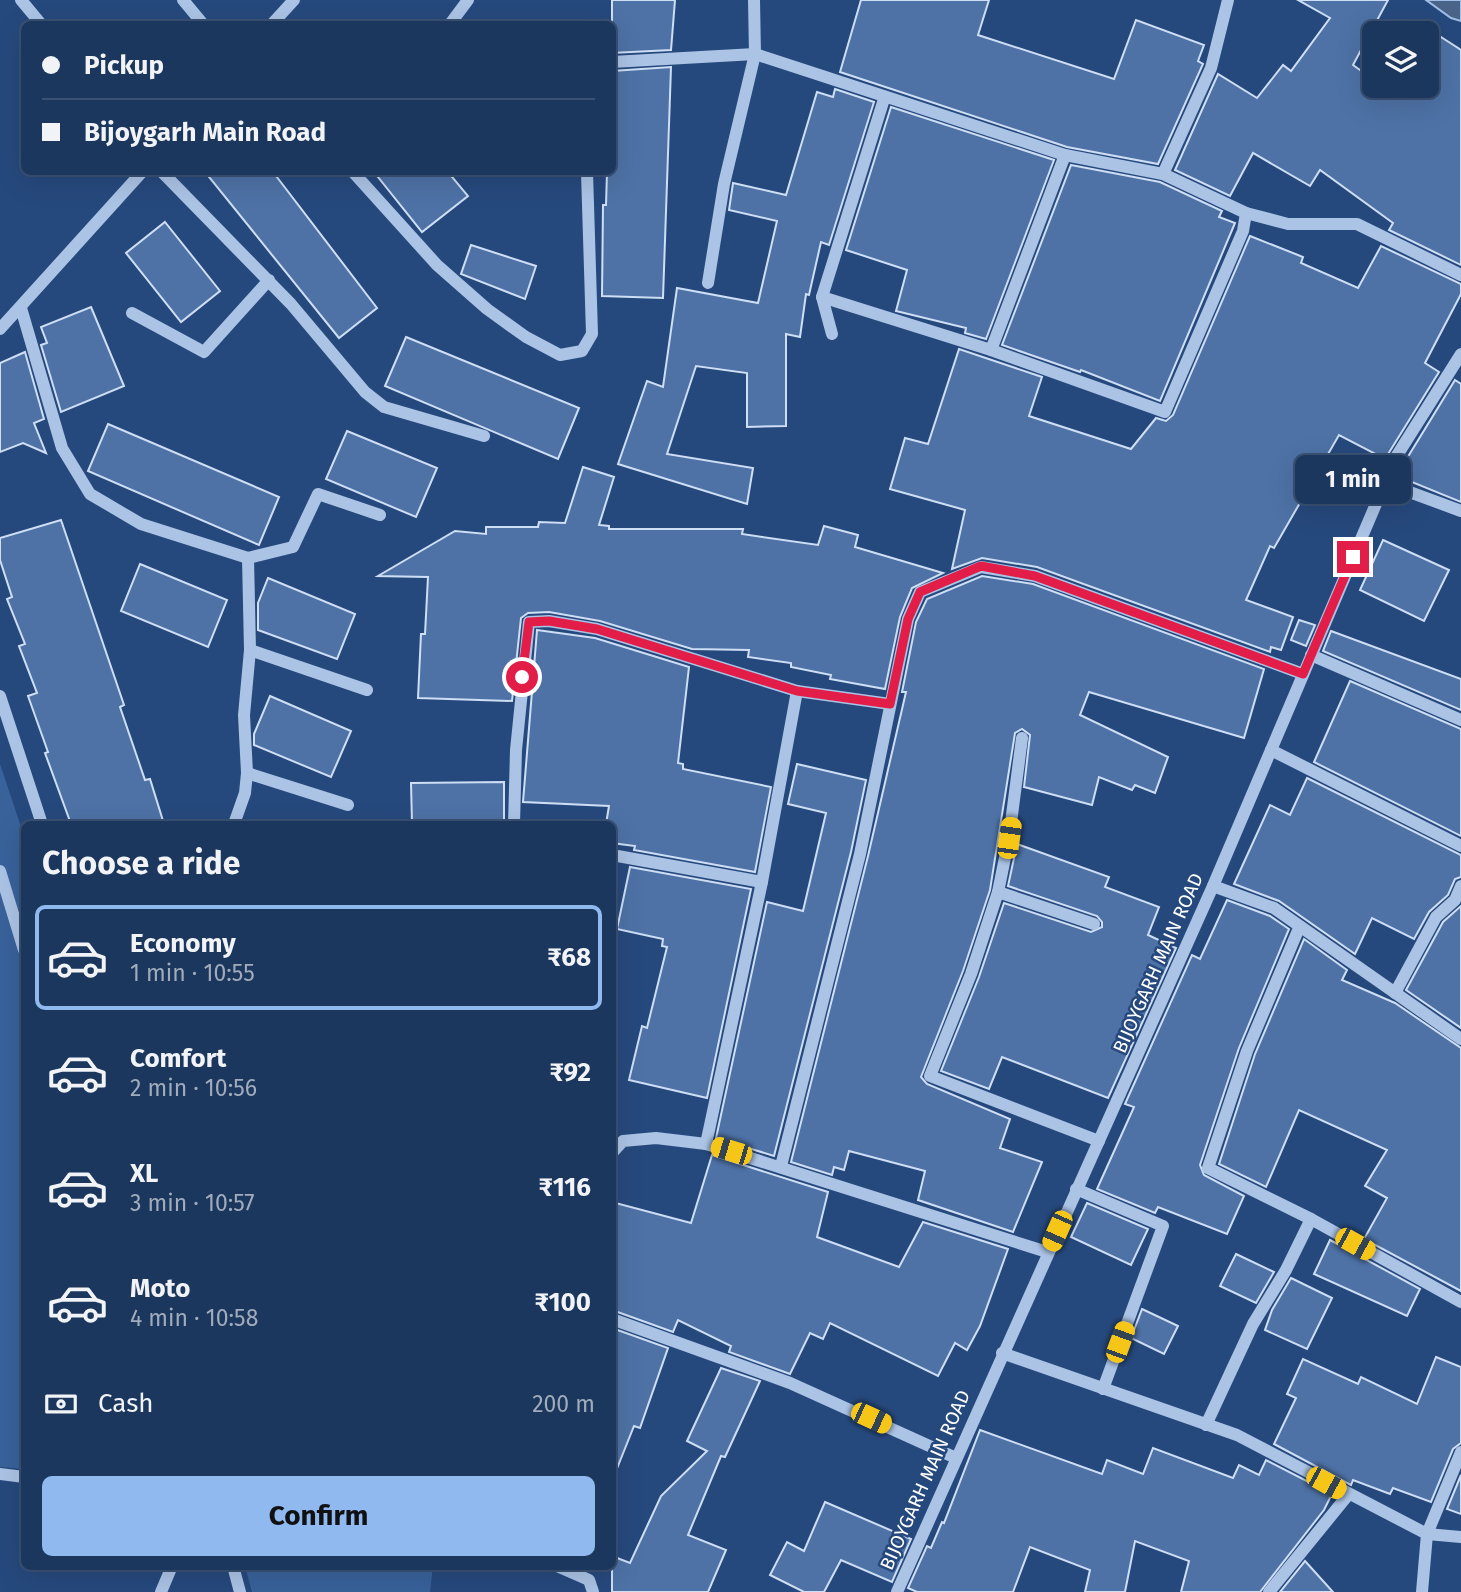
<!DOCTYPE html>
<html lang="en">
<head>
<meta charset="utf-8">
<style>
	:root { --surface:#1c375e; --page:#253f64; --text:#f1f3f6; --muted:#a0acbc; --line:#3a5173; --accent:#90b9f0 }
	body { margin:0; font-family:"Fira Sans",sans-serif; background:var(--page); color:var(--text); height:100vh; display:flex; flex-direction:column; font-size:26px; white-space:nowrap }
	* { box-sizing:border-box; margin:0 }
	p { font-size:23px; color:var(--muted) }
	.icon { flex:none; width:38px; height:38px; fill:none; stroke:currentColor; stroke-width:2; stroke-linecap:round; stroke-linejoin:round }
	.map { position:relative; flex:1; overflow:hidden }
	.details { position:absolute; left:21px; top:821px; width:595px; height:749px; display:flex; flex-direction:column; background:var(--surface); border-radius:10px; box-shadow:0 7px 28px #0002,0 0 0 2px var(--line) }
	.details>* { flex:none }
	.top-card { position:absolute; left:21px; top:21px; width:595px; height:154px; border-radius:10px; box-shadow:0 7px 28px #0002,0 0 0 2px var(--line); display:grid; align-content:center; height:154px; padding:0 21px; background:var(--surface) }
	.fabs { position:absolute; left:1362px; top:21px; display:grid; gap:14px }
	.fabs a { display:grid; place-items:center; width:77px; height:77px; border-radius:10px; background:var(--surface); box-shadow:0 7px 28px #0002,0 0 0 2px var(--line); font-size:35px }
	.end { position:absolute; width:32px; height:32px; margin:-16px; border:9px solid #e11d48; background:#fff; box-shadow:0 0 0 4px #fff }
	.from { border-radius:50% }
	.bubble { position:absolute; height:49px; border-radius:10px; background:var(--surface); box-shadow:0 7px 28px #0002,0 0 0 2px var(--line); font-size:23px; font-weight:700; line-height:49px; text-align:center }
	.car { position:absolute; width:21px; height:42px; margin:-21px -10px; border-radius:9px; box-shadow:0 0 5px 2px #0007; background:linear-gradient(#f5c518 24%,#345 0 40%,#f5c518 0 76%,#345 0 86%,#f5c518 0) }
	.top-card b { display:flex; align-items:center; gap:24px; height:66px; font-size:26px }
	.top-card b+b { border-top:2px solid var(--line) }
	.top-card i { width:18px; height:18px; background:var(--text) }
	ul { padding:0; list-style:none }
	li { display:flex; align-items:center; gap:21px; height:105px; margin:0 14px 10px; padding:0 7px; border:4px solid transparent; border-radius:10px }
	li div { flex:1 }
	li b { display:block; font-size:26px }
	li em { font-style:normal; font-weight:700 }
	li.selected { border-color:var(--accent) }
	li>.icon { width:63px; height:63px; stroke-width:1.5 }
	h2 { padding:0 21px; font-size:32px; line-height:84px }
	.pay { display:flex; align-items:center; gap:18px; height:77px; padding:0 21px; font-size:26px }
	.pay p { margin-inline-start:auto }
	.action { display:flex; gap:14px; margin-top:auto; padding:14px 21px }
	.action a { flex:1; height:80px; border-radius:10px; background:var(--accent); color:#111; font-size:28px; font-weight:700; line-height:80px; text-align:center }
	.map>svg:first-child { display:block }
	.green { fill:#39629b }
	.water { fill:#496389; stroke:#9fbde6; stroke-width:2 }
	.building { fill:#4e72a6; stroke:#cedef4; stroke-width:2 }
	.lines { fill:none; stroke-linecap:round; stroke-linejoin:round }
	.minor { stroke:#abc3e5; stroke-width:12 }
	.route { stroke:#e11d48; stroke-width:9 }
	.labels { text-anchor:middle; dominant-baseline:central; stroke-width:5; stroke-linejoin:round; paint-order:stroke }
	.street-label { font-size:19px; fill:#fff; stroke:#26497d }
</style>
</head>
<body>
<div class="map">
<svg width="1461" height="1592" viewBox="0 0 1461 1592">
	<rect width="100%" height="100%" fill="#26497d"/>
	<g class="green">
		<path d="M0,764L24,836V1469L0,1467Z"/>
		<path d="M245,1566H433L430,1592H252Z"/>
	</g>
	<path class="water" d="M1426,0H1461V21L1451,18Z"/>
	<g class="building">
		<path d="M612,0H675L671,50L612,53Z"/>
		<path d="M861,0H989L978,35L1114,79L1136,20L1204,45L1198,61L1203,64L1158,164L1067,147L840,72Z"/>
		<path d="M1298,0H1388L1353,65L1374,80V86H1426V57L1441,37L1461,50V265L1389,230L1393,223L1320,170L1310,186L1253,153L1230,196L1175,170L1218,74L1257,98L1283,65L1291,71L1330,18Z"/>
		<path d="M671,67L663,298L602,296L603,205H606L607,172H612V71Z"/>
		<path d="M835,89L874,102L829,245L821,242L809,295L806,294L800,337L786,334V426L747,427V373L696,366L667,454L753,468L747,504L618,464L647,381L663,387L677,288L758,303L777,221L729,210L733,183L786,195L817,92L833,97Z"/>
		<path d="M891,107L1054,160L986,339L965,333L966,328L896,311L907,270L846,250Z"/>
		<path d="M1071,165L1160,182L1222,211L1219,217L1235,223L1160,401L1081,370L1080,372L1002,345Z"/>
		<path d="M205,172H273L377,308L339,338Z"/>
		<path d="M374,172H448L468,196L422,232Z"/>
		<path d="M165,222L220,291L181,322L126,253Z"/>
		<path d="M1250,236L1303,257L1301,263L1358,288L1381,246L1461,284V294L1425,363L1439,372L1385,459L1339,435L1274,548L1270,546L1246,600L1293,617L1281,650L1271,647L1270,652L1037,567L982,558L952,569L965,510L890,489L905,438L928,444L959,349L1042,377L1029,416L1131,449L1156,418L1166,421L1173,415Z"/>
		<path d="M471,245L536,266L525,299L461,274Z"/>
		<path d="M91,307L124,386L61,412L41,345L47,343L41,327Z"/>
		<path d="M406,337L579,408L558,459L385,386Z"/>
		<path d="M25,352L44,419L34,423L46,453L23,443L0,452V363Z"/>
		<path d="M1455,380L1461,384V502L1407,480L1411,473L1401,468Z"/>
		<path d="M108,424L279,497L259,545L88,471Z"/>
		<path d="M347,431L437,468L416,517L326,479Z"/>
		<path d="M583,467L614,477L599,525L609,526V529H743L742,534L818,545L824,526L858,535L855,547L943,573L912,588L900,617L885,689L830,679L831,675L791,667V663L748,657L749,650L692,649L600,621L549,612L528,613L521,618L512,701L418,698L421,634H425L428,577L378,576L455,531L486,534V527H538L539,522L565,523Z"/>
		<path d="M61,520L124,705L120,707L145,780L150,779L164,824H71L45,753L48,752L28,696L37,693L19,646L25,644L7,599L12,597L0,560V538Z"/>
		<path d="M1383,540L1449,570L1424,621L1360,590Z"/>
		<path d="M140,564L227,600L208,647L121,611Z"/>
		<path d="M982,576L1033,584L1264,669L1244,738L1089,692L1080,715L1168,757L1155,793L1135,785L1132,790L1099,777L1092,805L1024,787L1030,735L1022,729L1015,733L990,890L963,971L921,1077L927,1084L1010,1119L1000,1148L1042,1162L1013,1232L918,1200L925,1171L849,1151L844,1170L834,1167L832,1175L791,1162L868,856L906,692H902L916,622L927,599Z"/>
		<path d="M268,578L355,614L337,659L258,630V603Z"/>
		<path d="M1299,620L1315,625L1306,646L1291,640Z"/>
		<path d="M537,630L595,638L689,667L678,763L683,764V769L771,787L755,872L634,850L635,846L612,843V824H606L609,806L523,802Z"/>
		<path d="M1331,631L1461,679V710L1323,651Z"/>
		<path d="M1350,681L1461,729V836L1314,762Z"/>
		<path d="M270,696L351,731L331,777L254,745V734Z"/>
		<path d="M797,764L866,780L851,852L774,1156L716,1138L767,902L803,911L826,813L788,804Z"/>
		<path d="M1307,778L1461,855V877L1455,879L1448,895L1429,912L1414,939L1372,918L1355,954L1279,901L1234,884L1270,805L1290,815Z"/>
		<path d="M504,782V822L412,823L411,783Z"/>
		<path d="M1017,844L1109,877L1105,887L1159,907L1148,935L1176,948L1108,1098L1002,1057L989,1089L941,1071L979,977L1004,903L1091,932L1102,927V922L1097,916L1008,886Z"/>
		<path d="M630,867L751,889L707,1098L629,1080L642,1026L647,1028L667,947L662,946L663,939L617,929Z"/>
		<path d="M1227,900L1270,916L1289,929L1239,1048L1200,1165L1204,1175L1244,1196L1227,1234L1158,1207L1155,1213L1097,1189L1134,1107L1125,1104L1192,955L1200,959Z"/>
		<path d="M1461,906V1028L1406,990L1443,922Z"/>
		<path d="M1304,939L1347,970L1342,980L1395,1003L1461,1048V1291L1364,1239L1387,1198L1365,1186L1387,1150L1299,1110L1266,1187L1219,1164L1255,1054Z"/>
		<path d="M712,1155L828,1192L817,1237L899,1267L923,1222L1008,1249L980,1326L967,1350L955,1343L938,1376L830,1323L823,1339L810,1333L790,1374L729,1352L731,1346L678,1320L673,1332L612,1310V1202L691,1223Z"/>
		<path d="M1087,1203L1148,1229L1131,1265L1071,1237Z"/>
		<path d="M1330,1240L1420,1289L1407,1316L1314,1274Z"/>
		<path d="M1236,1254L1274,1272L1256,1303L1220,1286Z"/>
		<path d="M1291,1278L1332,1298L1307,1349L1265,1330L1272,1310Z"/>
		<path d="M1142,1309L1178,1326L1164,1354L1131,1338Z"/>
		<path d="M612,1328L668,1348L640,1428L634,1426L614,1476Z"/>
		<path d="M1436,1357L1461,1367V1443L1453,1449L1431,1502L1393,1488L1390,1494L1353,1480L1351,1485L1274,1444L1296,1398L1287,1394L1303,1359L1358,1384L1361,1377L1417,1404Z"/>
		<path d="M721,1368L760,1381L725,1457L721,1456L688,1535L726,1550L708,1592H612V1556L630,1563L661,1496L707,1451L687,1441Z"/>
		<path d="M980,1430L1102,1474L1107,1460L1143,1474L1153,1448L1233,1478L1239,1465L1259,1475L1266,1460L1332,1494L1324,1510L1260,1592H1181L1189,1561L1135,1541L1125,1592H1085L1090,1570L1030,1547L1013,1592H917L908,1588L927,1546L931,1548L942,1522L944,1523Z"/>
		<path d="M1461,1475V1514L1447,1509Z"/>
		<path d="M825,1502L911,1539L892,1582L841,1560L824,1592H804L770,1575L787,1542L804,1551Z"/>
		<path d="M1305,1561L1333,1592H1280Z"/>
	</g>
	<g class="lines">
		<g class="minor">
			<path d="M21,0L41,24"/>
			<path d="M183,0L203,24"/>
			<path d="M754,0L755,54L1065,155L1163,174L1246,213L1288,224H1357L1461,275"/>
			<path d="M272,24L294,0"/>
			<path d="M450,24L468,0"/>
			<path d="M612,62L755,54L724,184L708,283"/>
			<path d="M162,172L291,304L365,392L384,407L484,436"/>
			<path d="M353,172L437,265L487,309L526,337L560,355L582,351L592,334L587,172"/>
			<path d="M1163,174L1211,68L1228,0"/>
			<path d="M822,297L991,350L1165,412L1243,231L1246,213"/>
			<path d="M21,308L62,448L90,494L141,524L248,558L293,547L318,494L380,515"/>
			<path d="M132,313L204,352L269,280"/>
			<path d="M0,329L142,172"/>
			<path d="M832,334L822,297L884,99"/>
			<path d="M991,350L1065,155"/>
			<path d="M1385,483L1461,511"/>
			<path d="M250,650L367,690"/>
			<path d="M1311,655L1461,720"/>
			<path d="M797,691L762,882L706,1144L1047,1252"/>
			<path d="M0,696L42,824"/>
			<path d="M1022,738L1009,838L998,892L1094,924"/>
			<path d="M1271,750L1461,846"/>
			<path d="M247,773L348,805"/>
			<path d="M234,824L245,793L247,773L244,715L250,650L248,558"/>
			<path d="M514,824L516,750L529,622L549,621L597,629L797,691L890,704"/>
			<path d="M612,855L762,882"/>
			<path d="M0,871L24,950"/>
			<path d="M1213,886L1274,908L1461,1039"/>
			<path d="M998,892L971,974L930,1076L1099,1141"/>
			<path d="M1299,928L1247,1051L1208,1168L1311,1219L1461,1302"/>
			<path d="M1395,993L1436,917L1455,900L1461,886"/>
			<path d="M612,1153L623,1141L656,1138L706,1144"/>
			<path d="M781,1166L860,854L908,619L920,592L981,567L1035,576L1303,674"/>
			<path d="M1076,1189L1163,1226L1103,1389"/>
			<path d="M612,1319L790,1383L956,1458"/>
			<path d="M1002,1353L1237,1435L1427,1534L1461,1537"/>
			<path d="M1206,1425L1253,1324L1286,1270L1311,1219"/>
			<path d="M0,1474L24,1477"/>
			<path d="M233,1566L240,1592"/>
			<path d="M557,1566L589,1580L593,1592"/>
			<path d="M161,1592L172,1566"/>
			<path d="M897,1592L1213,886L1396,457L1461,354"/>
			<path d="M1269,1592L1348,1495"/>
			<path d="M1422,1592L1427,1534L1461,1452"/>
		</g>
	</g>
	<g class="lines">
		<path class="route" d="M522,677L529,622L549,621L597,629L797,691L890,704L908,619L920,592L981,566L1035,576L1303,674L1353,557"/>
	</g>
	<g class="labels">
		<g class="street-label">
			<text transform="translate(1158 963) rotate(-66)">BIJOYGARH MAIN ROAD</text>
			<text transform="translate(925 1480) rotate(-66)">BIJOYGARH MAIN ROAD</text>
		</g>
	</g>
</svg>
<div class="fabs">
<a><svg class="icon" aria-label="layers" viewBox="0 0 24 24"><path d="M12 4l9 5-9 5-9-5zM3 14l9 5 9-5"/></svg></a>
</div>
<i class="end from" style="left:522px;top:677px"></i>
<i class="end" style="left:1353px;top:557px"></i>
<div class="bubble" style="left:1295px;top:455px;width:116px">1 min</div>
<i class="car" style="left:1009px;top:838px;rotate:8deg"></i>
<i class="car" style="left:731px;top:1151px;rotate:287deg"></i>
<i class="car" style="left:1057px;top:1231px;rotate:204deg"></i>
<i class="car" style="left:1355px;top:1244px;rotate:119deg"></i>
<i class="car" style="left:1120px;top:1342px;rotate:20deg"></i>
<i class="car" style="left:871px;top:1418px;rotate:115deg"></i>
<i class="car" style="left:1326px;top:1483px;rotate:119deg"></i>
<div class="top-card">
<b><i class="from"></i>Pickup</b>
<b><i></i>Bijoygarh Main Road</b>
</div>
<section class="details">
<h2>Choose a ride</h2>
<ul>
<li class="selected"><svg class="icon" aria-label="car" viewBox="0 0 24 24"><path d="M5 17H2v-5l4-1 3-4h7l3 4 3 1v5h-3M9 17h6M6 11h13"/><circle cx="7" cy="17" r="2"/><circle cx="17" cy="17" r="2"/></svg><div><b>Economy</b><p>1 min · 10:55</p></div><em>₹68</em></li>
<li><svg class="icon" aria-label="car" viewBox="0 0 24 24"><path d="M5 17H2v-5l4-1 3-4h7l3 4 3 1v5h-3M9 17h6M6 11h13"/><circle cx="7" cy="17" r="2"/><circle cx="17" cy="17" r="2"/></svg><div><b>Comfort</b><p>2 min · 10:56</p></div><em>₹92</em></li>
<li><svg class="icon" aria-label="car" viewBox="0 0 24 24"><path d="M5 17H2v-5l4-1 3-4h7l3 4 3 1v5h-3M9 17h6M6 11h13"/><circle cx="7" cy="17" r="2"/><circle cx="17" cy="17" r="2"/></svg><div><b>XL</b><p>3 min · 10:57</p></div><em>₹116</em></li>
<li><svg class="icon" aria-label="car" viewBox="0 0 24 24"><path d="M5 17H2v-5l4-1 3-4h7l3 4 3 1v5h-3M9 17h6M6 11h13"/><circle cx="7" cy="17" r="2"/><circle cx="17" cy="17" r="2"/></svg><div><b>Moto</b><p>4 min · 10:58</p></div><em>₹100</em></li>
</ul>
<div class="pay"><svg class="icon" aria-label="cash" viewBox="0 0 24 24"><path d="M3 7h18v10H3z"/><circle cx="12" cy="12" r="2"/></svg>Cash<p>200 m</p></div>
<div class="action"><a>Confirm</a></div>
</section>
</div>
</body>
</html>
